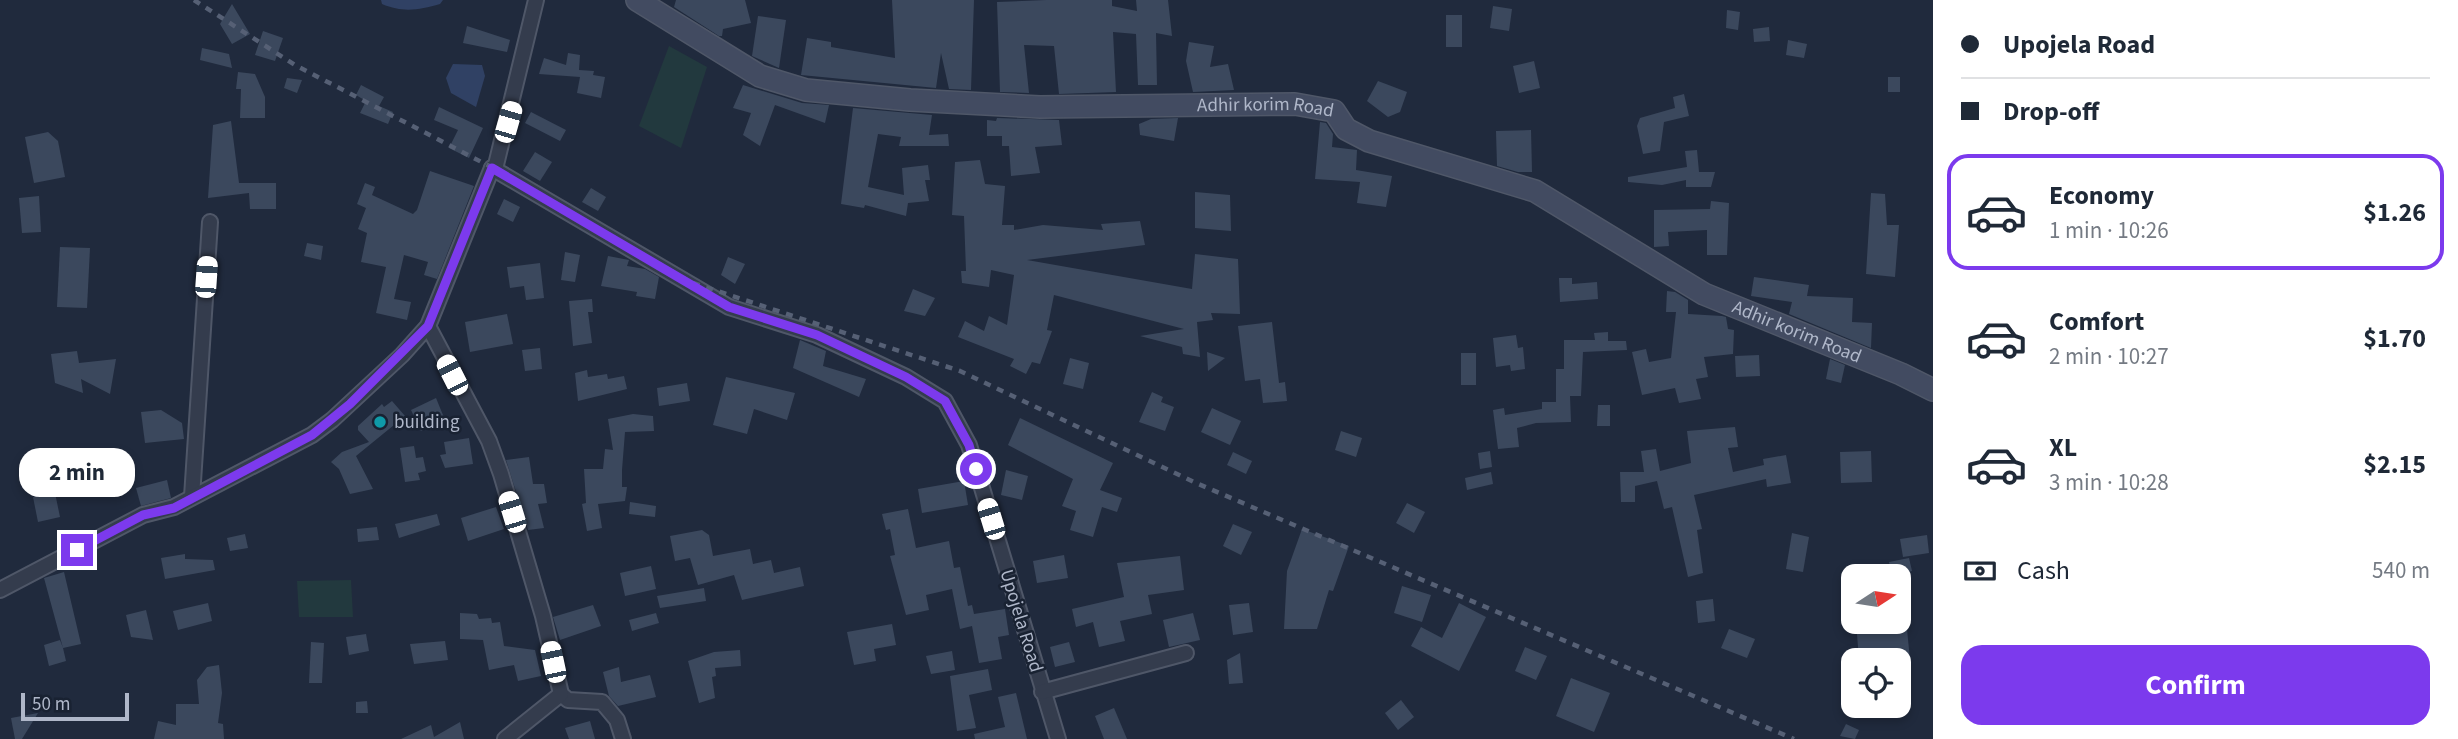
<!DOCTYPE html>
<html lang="en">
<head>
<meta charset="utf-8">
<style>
	:root { --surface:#fff; --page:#f6f6f7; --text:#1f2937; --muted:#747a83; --line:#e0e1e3; --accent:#7c3aed }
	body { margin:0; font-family:"Source Sans 3",sans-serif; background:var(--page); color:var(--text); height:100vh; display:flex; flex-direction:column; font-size:26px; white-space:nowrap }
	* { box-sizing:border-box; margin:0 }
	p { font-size:23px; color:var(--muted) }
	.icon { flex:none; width:38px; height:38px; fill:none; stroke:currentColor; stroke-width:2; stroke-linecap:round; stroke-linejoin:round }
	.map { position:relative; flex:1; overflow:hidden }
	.sheet { display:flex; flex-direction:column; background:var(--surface); width:525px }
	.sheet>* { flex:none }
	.guide { display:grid; align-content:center; height:154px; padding:0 28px; background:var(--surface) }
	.needle { width:46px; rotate:78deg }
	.buttons { position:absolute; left:1841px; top:564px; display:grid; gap:14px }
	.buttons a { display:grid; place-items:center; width:70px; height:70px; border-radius:14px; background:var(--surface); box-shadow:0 4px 10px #0003; font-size:35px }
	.scale { position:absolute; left:21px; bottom:18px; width:108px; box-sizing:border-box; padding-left:7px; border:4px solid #afb7c9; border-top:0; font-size:19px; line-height:24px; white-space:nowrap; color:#afb7c9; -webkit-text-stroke:5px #192232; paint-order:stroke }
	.end { position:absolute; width:32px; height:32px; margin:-16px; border:9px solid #7c3aed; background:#fff; box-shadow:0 0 0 4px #fff }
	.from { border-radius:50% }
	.bubble { position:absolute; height:49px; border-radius:21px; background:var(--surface); box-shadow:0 4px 10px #0003; font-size:23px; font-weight:700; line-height:49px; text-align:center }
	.car { position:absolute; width:21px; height:42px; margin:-21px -10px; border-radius:9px; box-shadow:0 0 5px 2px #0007; background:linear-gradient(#fff 24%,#345 0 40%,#fff 0 76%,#345 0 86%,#fff 0) }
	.guide b { display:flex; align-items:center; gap:24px; height:66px; font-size:26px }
	.guide b+b { border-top:2px solid var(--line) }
	.guide i { width:18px; height:18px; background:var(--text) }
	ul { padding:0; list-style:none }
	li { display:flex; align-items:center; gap:21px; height:116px; margin:0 14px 10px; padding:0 14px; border:4px solid transparent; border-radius:21px }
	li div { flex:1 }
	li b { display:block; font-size:26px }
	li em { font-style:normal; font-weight:700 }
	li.current { border-color:var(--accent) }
	li>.icon { width:63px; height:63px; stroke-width:1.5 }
	.pay { display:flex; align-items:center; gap:18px; height:77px; padding:0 28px; font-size:26px }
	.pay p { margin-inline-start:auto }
	.cta { display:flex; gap:14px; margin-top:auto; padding:14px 28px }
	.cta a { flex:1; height:80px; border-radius:21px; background:var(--accent); color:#fff; font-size:28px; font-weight:700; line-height:80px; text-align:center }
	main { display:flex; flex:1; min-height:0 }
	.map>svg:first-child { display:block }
	.green { fill:#22393e }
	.water { fill:#304164 }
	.building { fill:#3b485d }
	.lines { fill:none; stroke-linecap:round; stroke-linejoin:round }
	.minor-casing { stroke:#4f5768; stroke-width:18 }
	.secondary-casing { stroke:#4f5768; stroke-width:24 }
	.minor { stroke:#343c4d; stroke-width:14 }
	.secondary { stroke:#424b61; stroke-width:21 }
	.rail { stroke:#566075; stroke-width:4.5; stroke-dasharray:7 7; stroke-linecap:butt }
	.route { stroke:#7c3aed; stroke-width:9 }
	.culture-dot { fill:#0f9aa8; stroke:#192232; stroke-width:2.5 }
	.labels { text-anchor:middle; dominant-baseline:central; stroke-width:5; stroke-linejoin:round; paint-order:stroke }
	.street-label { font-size:19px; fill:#afb7c9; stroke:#192232 }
	.poi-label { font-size:19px; fill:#afb7c9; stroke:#192232; text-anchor:start }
</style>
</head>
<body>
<main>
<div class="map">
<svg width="1933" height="739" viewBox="0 0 1933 739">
	<rect width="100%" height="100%" fill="#202a3d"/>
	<g class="green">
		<path d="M669,46L707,67L681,148L639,126Z"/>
		<path d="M351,580L353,617H299L297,581Z"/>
	</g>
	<g class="water">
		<path d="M381,0H443L440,4C419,10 403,13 382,4Z"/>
		<path d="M453,64L482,65L485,76L476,107L451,93L446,78Z"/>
	</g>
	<g class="building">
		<path d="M676,0H745L751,23L723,29L722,36H719L674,7Z"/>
		<path d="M892,0H974L971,90L949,89L941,53L936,88L801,75L807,38L831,42V47L895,58Z"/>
		<path d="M1046,0H1112V6L1137,11L1136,0H1168L1172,36L1156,33L1157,85H1138L1136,34L1113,32L1116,92L1059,94L1054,46L1024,45L1029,93L1000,92L997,2Z"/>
		<path d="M232,4L250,34L232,44L220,24Z"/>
		<path d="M1493,6L1512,9L1509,31L1490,28Z"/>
		<path d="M1727,10L1740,12L1738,30L1726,28Z"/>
		<rect x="1446" y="15" width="16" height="32"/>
		<path d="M758,16L786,20L779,68L752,56Z"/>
		<path d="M467,26L510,40L507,52L463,43Z"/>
		<path d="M1769,27L1770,41L1754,42L1753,29Z"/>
		<path d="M263,31L283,38L275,61L255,55Z"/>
		<path d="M1788,40L1807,44L1804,58L1786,55Z"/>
		<path d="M1189,42L1214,46L1210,67L1228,64L1234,90L1193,92L1186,61Z"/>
		<path d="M202,48L229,54L232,68L200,60Z"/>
		<path d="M568,53L580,55L579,70L594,71L593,75L605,77L601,98L577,93L580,77L539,74L544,58L566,65Z"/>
		<path d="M1534,61L1540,88L1519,93L1513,66Z"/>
		<path d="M238,72L255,74L265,97V118H240L241,89H236Z"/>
		<rect x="1888" y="77" width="12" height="15"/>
		<path d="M287,78L302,80L297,93L284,88Z"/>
		<path d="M1378,81L1407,92L1400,112L1388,117L1367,101Z"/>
		<path d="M361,85L384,97L379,106L393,112L388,124L360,113L366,101L356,95Z"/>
		<path d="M743,85L802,103L829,105L825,123L775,105L760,146L743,135L751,113L733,108Z"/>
		<path d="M1684,94L1689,116L1664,122L1660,151L1643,154L1637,126L1640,118L1675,108L1673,97Z"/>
		<path d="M439,107L483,128L469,158L449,148L458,130L434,120Z"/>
		<path d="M853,108L932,115L929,135L948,134L949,146H899L901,137L878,134L868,187L904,195L902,168L928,165L930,180H925L929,201L908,203L906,216L865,205L864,208L841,204Z"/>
		<path d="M531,112L566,130L560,141L525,123Z"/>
		<path d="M997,118L1059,120L1062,145L1035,147L1040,173L1011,176L1009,146H1002V136H987V120L996,121Z"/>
		<path d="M1178,118L1174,141L1140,135L1139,124L1151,119Z"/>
		<path d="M231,121L239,183H276V209H250L249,193L208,198L213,125Z"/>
		<path d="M1320,122L1326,123L1333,134L1332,147L1357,150L1356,170L1392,176L1386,207L1357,203L1360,182L1315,179Z"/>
		<path d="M1531,130L1532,172H1518L1497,166L1496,131Z"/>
		<path d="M48,132L58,141L65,177L34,183L25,137Z"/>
		<path d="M1697,150L1699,172H1715L1711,187H1686V180L1662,185L1628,182V177L1687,167L1685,151Z"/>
		<path d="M535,152L552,162L540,181L523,171Z"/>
		<path d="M980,160L985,184L1005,186L1002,225H1014V230L1043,225L1103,230L1101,224L1140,221L1145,245L1027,260L1192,289L1195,254L1238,259L1240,314L1211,313L1213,320L1197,322L1200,357L1183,354L1182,347L1140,336L1184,329L1054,295L1047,330L1052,331L1040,364L1032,362L1026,374L1010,366L1014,359L958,337L965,321L984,331L989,316L1007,325L1014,275L991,270L989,287L962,283L961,271H966L964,216L952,215L955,162Z"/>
		<path d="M430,171L474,186L437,279L424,275L428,262L404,255L394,299L411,302L407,320L376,313L386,267L361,262L367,233L358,229L366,208L357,204L365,183L375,187L372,195L413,214L417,210Z"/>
		<path d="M591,188L606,197L598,211L582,202Z"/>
		<path d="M1195,192L1230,195L1231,231L1195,228Z"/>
		<path d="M1871,193L1885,194L1887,225H1899L1895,277L1866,274Z"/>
		<path d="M39,196L41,232L22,233L19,198Z"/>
		<path d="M504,199L520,207L513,222L497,214Z"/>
		<path d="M1711,201L1729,203L1727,255H1707V230L1668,232L1669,246L1654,247V210L1710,209Z"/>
		<path d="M307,243L323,246L321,260L304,256Z"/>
		<path d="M60,247L90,248L87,308L57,307Z"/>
		<path d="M565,252L580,255L575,282L561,280Z"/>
		<path d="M608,256L629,260L627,266L645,269L659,277L655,299L636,296L637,292L601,286Z"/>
		<path d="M728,257L745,264L735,284L721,275Z"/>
		<path d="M540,263L544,298L526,300L524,286L510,288L507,267Z"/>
		<path d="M1754,277L1809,285L1807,296L1853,298L1852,322L1872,323L1871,348L1789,314L1792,302L1751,296Z"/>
		<path d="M1559,278H1572V284L1597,282L1598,299L1560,302Z"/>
		<path d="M913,289L935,298L925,316L904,311Z"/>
		<path d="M1667,291L1675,292L1688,300V314L1722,316L1726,317L1728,329L1734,330L1733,354L1704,357L1708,377L1696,379L1701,399L1679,403L1675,388L1642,395L1632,352L1646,349L1649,362L1671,358L1676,312H1666Z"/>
		<path d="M592,299L593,312H588L592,343L573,346L569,301Z"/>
		<path d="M507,314L513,344L470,352L465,322Z"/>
		<path d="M1272,322L1279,383L1285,382L1287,401L1263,403L1260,379L1245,381L1238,326Z"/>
		<path d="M1608,332V341H1626L1627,350L1583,352L1581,396H1570L1571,422L1536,423L1517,428L1519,447L1498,449L1493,410L1504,408L1505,415L1542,409V402H1556V369H1564V340H1595L1594,333Z"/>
		<path d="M1516,335L1518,348L1523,347L1525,369L1511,371L1510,365L1496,367L1493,338Z"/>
		<path d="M800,340L826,351L823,366L866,379L859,397L793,368Z"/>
		<path d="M540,348L542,369L525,371L522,350Z"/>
		<path d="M77,351L79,363L116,359L110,394L81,379L83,393L55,383L51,354Z"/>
		<path d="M1207,352L1225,358L1208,371Z"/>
		<rect x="1461" y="353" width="15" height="32"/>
		<path d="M1759,355L1760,376L1736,377L1735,356Z"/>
		<path d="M1070,358L1089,363L1083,389L1063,384Z"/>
		<path d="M1830,359L1845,365L1841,383L1826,379Z"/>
		<path d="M587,370L588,377L607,374L608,379L624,376L627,389L578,401L575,373Z"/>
		<path d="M726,377L795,393L787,420L754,409L747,434L713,425Z"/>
		<path d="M687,383L690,401L659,406L657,388Z"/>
		<path d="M1152,392L1163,397L1161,402L1174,407L1165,431L1139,422Z"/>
		<path d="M436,398L445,420L421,431L411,410Z"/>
		<path d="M392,401L405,416L356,456L373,489L350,494L339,469L331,462L342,452L369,442L358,430V426L382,404L384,407Z"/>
		<path d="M1598,405H1610V426H1597Z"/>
		<path d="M1212,408L1241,421L1230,445L1201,432Z"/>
		<path d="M161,410L182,423L184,439L145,443L141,412Z"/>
		<path d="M633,414L653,416L654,431L625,432L622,470V487H627L625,501L598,504L602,528L587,531L582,504L586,503L584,469H603L605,449L613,450L608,419Z"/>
		<path d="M1020,418L1113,463L1100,490L1122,498L1117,512L1102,507L1093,537L1070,530L1076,511L1062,506L1073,479L1008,445Z"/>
		<path d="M1735,427L1738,447L1728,448L1733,472L1764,465L1763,459L1786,455L1791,483L1767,487L1766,479L1694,495L1702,529L1697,530L1703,573L1688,577L1672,507L1664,509L1657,481L1635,486V502H1621L1620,472H1644L1641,451L1656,449L1660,471L1691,463L1687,431Z"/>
		<path d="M1341,431L1362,438L1356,457L1335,450Z"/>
		<path d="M469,438L473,464L445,468L440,455L446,454L444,442Z"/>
		<path d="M414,446L416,458L423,457L426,471L418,473L420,480L405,482L400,448Z"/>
		<path d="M1490,451L1492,467L1480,469L1478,453Z"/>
		<path d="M1871,451L1872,482L1841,483L1840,452Z"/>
		<path d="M1233,452L1252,461L1246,474L1227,465Z"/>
		<path d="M529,457L533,484H544L547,503L538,504L544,528L528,530L506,460Z"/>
		<path d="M1006,470L1028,476L1022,500L1001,495Z"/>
		<path d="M1491,472L1493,484L1467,490L1465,478Z"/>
		<path d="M167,480L171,498L141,506L136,488Z"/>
		<path d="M964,481L968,505L922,513L918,489Z"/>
		<path d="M55,493L60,517L38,522L33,497Z"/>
		<path d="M630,502L656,506L655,517L629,514Z"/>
		<path d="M1407,503L1425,512L1414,533L1396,523Z"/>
		<path d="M496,507L504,529L468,541L461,518Z"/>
		<path d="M908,509L916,548L949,541L954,568L960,567L968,606L972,605L974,614L1005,609L1009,635L998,637L1002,659L979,663L972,626L960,629L952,589L926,595L929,610L906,615L890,556L895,555L890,529L886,530L882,514Z"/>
		<path d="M437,514L440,525L399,538L395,524Z"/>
		<path d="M1233,524L1252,532L1241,555L1223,546Z"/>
		<path d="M377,527L379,540L358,542L357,529Z"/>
		<path d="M1302,529L1349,546L1333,591L1329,590L1317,629H1284L1287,571Z"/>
		<path d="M702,530L709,535L713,556L750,549L753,564L771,560L774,573L800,567L804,586L742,600L734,575L698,585L690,558L675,561L670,536Z"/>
		<path d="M1792,533L1809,537L1803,572L1786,569Z"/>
		<path d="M245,534L248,548L230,551L227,538Z"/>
		<path d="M1927,535L1929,553L1903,557L1900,539Z"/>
		<path d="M185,554V559L213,560L215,570L165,579L161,558Z"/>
		<path d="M1064,555L1068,578L1037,583L1033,561Z"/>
		<path d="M1180,556L1184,590L1148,595L1152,614L1120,621L1125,641L1099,647L1093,622L1076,627L1072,609L1124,597L1117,563Z"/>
		<path d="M1909,558L1912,571L1892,576L1889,562Z"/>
		<path d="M651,566L656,589L625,596L620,573Z"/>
		<path d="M64,572L81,644L63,648L66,661L49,666L44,645L60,640L63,648L44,578Z"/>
		<path d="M1402,586L1431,595L1422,622L1394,613Z"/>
		<path d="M704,588L706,601L660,608L657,596Z"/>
		<path d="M1713,599L1715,621L1698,623L1696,601Z"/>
		<path d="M208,603L212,621L178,630L173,611Z"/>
		<path d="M1249,603L1253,632L1233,635L1229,605Z"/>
		<path d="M1459,603L1486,617L1459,671L1411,646L1421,627L1442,638Z"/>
		<path d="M593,605L601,626L560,640L553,617Z"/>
		<path d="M146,610L153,640L131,637L126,615Z"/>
		<path d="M460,613L477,614L479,619L491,618L492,623L500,622L504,646L535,650L541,676L518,681L514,665L489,670L483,640L460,639Z"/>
		<path d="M656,613L659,623L632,631L629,620Z"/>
		<path d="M1193,613L1200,640L1169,647L1163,620Z"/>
		<path d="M892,624L896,645L874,649L876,661L854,665L847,632Z"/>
		<path d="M1729,629L1755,639L1747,658L1721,648Z"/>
		<path d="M1907,629L1910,660H1859L1857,634Z"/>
		<path d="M366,634L369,651L349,655L346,637Z"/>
		<path d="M445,641L448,660L414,664L410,644Z"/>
		<path d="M311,642L324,643L322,683H309Z"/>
		<path d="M1069,642L1075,662L1055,667L1050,647Z"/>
		<path d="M1525,647L1547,656L1536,680L1515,671Z"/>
		<path d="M740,650L741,666L715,668L716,676L712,677L715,698L699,703L688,661L714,652Z"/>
		<path d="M952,651L955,670L931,674L926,656Z"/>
		<path d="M1240,653L1243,683L1229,684L1227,660Z"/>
		<path d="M219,665L222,693L218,723L223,724L224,739H154L158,721L176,725V704H199L197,680L207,667Z"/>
		<path d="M619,667L621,682L650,675L656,697L618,706L609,696L603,672Z"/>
		<path d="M988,669L992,690L969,695L976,728L957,731L950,676Z"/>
		<path d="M1571,678L1610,693L1594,732L1556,716Z"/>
		<path d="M1016,693L1027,739H975L974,734L1005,727L998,697Z"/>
		<path d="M1401,700L1414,717L1398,730L1385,713Z"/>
		<path d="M367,701L368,713H356V702Z"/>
		<path d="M1114,708L1127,739H1104L1095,716Z"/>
		<path d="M38,713L22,739H15L11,718Z"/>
		<path d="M590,721L595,739H569L565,728Z"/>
		<path d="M460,722L464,739H401L431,725L434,737Z"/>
		<path d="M1846,724L1859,730L1855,739L1840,736Z"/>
	</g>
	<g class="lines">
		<g class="minor-casing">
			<g id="minor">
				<path d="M492,168L729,307L817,335L906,377L945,401L969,445L1058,739"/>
				<path d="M428,326L489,441L501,474L543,616L561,694L568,700L602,702L617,720L623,739"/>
				<path d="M192,497L210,222"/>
				<path d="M0,590L143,515L174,507L312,435L332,420L402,355L428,326L492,168L495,169L536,0"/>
				<path d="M1042,692L1186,653"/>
				<path d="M505,739L561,694"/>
			</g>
		</g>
		<g class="secondary-casing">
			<g id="secondary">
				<path id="s1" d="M637,0L760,76L806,90L910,100L1040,107L1295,104L1334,111L1346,129L1369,141L1535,191L1704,294L1901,374L1933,390"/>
			</g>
		</g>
		<use href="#minor" class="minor"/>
		<use href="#secondary" class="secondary"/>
		<path class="rail" d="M194,0L295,65L495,169L690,282L960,371L1196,483L1794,739"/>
	</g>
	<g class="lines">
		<path class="route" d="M77,550L143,515L174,508L312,435L350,404L428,326L492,168L729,307L817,335L906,377L945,401L969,445L976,469"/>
	</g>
	<circle class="culture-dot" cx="380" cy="422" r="7"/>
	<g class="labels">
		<g class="street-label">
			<text stroke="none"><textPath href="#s1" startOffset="653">Adhir korim Road</textPath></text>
			<text stroke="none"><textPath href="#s1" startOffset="1241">Adhir korim Road</textPath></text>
			<text transform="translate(1021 621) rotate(73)">Upojela Road</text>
		</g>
		<g class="poi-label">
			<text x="394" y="422">building</text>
		</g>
	</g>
</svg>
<div class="buttons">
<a><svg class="needle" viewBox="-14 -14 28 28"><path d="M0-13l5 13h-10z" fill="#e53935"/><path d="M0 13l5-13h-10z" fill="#747a83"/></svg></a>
<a><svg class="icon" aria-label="locate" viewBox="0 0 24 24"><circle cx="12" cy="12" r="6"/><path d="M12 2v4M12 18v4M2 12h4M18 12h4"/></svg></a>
</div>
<div class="scale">50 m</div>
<i class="end from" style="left:976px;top:469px"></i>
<i class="end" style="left:77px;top:550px"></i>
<div class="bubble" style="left:19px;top:448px;width:116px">2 min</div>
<i class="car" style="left:508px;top:122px;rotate:16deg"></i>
<i class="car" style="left:206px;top:277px;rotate:4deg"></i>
<i class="car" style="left:452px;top:375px;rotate:333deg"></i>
<i class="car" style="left:512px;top:512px;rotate:343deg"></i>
<i class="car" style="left:991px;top:519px;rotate:343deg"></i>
<i class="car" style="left:553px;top:662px;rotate:348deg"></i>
</div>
<section class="sheet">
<div class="guide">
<b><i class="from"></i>Upojela Road</b>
<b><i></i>Drop-off</b>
</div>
<ul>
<li class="current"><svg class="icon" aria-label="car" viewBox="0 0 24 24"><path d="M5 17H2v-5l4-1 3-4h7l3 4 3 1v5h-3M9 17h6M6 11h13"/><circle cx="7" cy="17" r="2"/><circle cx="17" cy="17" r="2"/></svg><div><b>Economy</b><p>1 min · 10:26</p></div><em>$1.26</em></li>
<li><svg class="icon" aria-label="car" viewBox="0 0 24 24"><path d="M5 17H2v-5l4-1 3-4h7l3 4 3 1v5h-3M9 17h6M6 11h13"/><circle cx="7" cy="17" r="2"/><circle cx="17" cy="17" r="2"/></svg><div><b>Comfort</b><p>2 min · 10:27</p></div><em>$1.70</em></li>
<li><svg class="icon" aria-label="car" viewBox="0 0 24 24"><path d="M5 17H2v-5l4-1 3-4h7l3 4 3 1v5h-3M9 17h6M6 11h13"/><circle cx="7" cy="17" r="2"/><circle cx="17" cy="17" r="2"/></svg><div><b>XL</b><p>3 min · 10:28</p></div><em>$2.15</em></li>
</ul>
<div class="pay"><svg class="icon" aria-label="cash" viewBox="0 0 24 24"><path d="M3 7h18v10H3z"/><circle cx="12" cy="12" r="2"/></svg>Cash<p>540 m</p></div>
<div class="cta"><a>Confirm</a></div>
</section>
</main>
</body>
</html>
